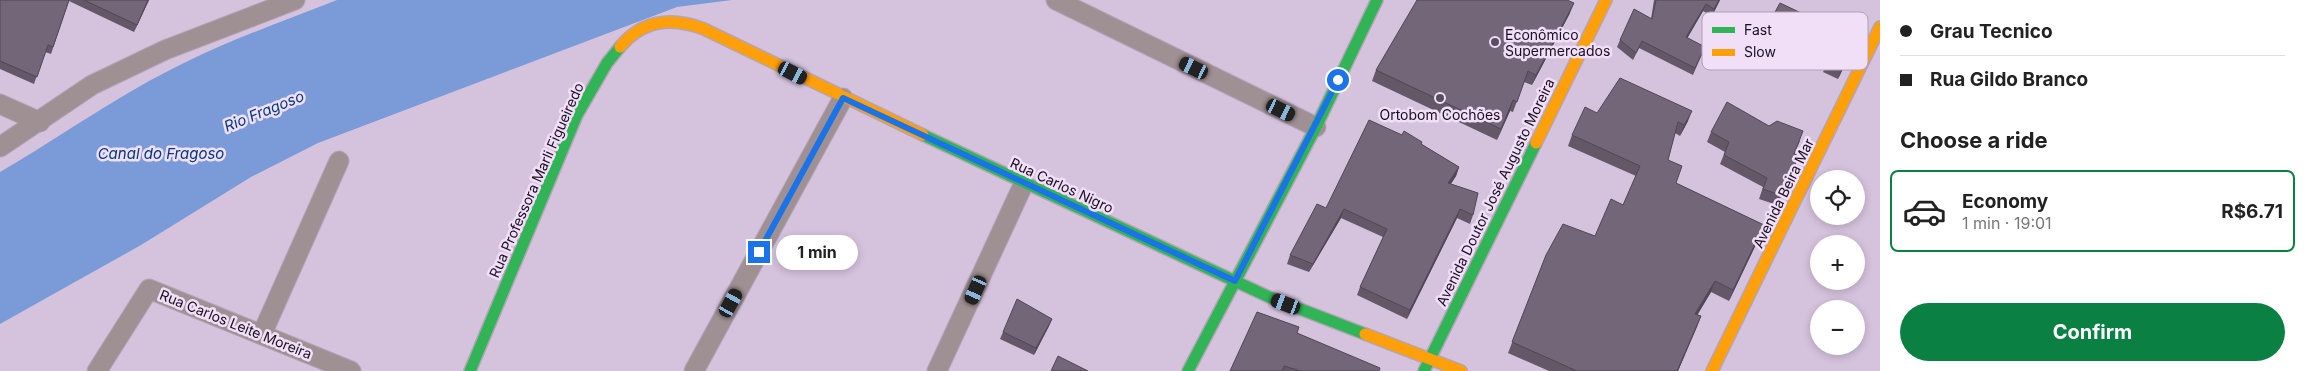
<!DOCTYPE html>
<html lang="en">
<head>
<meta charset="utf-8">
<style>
	:root { --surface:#fff; --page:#f6f6f6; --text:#222; --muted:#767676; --line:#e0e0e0; --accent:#0b8043 }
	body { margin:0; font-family:Inter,sans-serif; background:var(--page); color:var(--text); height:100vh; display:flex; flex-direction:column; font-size:19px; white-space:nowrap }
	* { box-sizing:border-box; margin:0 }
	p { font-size:16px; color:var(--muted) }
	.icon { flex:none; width:28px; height:28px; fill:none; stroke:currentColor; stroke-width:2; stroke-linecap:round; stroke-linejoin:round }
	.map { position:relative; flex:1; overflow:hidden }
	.side { display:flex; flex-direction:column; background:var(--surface); width:425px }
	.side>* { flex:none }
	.banner { display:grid; align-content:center; height:110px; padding:0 20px; background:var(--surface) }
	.controls { position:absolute; left:1810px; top:170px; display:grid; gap:10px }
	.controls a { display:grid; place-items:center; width:55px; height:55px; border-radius:50%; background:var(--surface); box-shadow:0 2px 8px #0003; font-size:25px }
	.end { position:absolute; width:22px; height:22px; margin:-11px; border:6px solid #1a73e8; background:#fff; box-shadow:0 0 0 2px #fff }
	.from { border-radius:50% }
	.bubble { position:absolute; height:35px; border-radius:18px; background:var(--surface); box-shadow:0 2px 8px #0003; font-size:16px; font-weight:700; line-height:35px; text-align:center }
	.car { position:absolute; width:15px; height:30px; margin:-15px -8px; border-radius:6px; box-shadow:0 0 4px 1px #0007; background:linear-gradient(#222 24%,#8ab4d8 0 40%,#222 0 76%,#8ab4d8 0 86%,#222 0) }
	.banner b { display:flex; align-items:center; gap:18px; height:48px; font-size:19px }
	.banner b+b { border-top:1px solid var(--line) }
	.banner i { width:12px; height:12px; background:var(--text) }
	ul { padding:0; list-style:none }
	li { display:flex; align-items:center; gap:15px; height:82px; margin:0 10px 8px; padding:0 10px; border:2px solid transparent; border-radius:8px }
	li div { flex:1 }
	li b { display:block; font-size:19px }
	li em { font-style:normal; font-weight:700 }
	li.selected { border-color:var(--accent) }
	li>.icon { width:45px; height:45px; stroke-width:1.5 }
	h2 { padding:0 20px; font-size:22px; line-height:60px }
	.primary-button { display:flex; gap:10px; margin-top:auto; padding:10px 20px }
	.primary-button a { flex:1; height:58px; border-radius:30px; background:var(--accent); color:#fff; font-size:20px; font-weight:700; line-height:58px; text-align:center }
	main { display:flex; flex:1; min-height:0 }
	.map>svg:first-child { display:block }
	.water { fill:#7a9bd7 }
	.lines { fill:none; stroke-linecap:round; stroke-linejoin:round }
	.street-casing { stroke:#b3a4b8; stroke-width:21 }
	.fast-casing { stroke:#b3a4b8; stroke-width:14 }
	.slow-casing { stroke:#b3a4b8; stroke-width:14 }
	.street { stroke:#9f9093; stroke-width:19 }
	.fast { stroke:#30b455; stroke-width:11 }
	.slow { stroke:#ff9f0a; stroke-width:11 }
	.wall { fill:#645868 }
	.shaded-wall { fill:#514755 }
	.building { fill:#746679; stroke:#514755 }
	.route { stroke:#1a73e8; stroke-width:6 }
	.poi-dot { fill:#5b4c62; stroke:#f1dff8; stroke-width:2 }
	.labels { text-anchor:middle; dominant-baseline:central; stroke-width:5; stroke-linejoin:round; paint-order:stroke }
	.poi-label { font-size:14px; fill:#1a0d1f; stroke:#f1dff8; text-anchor:start }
	.street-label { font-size:14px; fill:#1a0d1f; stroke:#f1dff8 }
	.water-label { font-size:15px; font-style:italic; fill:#003a7d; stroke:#f1dff8 }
	.key { fill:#f1dff8; stroke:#b0a0b7; stroke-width:1 }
	.key-label { font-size:14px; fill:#1a0d1f }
</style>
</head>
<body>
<main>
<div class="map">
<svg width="1880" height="371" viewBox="0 0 1880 371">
	<rect width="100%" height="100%" fill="#d5c2dd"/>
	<path class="water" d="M337,0H732L677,7L318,143L251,177L141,245L0,324V172C62,136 121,93 186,62C234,38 287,20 337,0Z"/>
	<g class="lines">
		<g class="street-casing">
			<g id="street">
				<path d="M1056,0L1316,127"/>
				<path d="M0,104L40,122"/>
				<path d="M0,147L92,85L165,50L295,0"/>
				<path d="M262,334L339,161"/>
				<path d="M97,371L149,289L351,371"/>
				<path d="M694,371L843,98"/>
				<path d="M937,371L1024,183"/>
			</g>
		</g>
		<g class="fast-casing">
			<g id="fast">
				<path d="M923,135L1269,297L1365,334"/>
				<path d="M470,371L577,115L607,63L620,47"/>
				<path d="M1188,371L1316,127L1377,0"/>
				<path d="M1424,371L1536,143"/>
			</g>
		</g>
		<g class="slow-casing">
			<g id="slow">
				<path d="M620,47C643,19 672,17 704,29L923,135"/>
				<path d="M1536,143L1606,0"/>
				<path d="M1365,334L1461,371"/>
				<path d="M1712,371L1880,27"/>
			</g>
		</g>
		<use href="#street" class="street"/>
		<use href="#fast" class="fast"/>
		<use href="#slow" class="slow"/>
	</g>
	<g class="wall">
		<path d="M0,0H149L134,32L69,1L51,54L45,52L34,84L0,69Z"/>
		<path d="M1654,0H1720L1712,16L1703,11L1687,38L1705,47L1693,75L1639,48L1633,60L1617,47L1620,40L1651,19Z"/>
		<path d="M1570,13L1532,85L1524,82L1513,112L1510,111L1497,140L1372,81L1376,70Z"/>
		<path d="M1764,32L1856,39L1853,48L1838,79L1823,72L1825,68L1760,41Z"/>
		<path d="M1597,113L1688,121L1680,136L1675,133L1668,160L1676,183L1764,225L1760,236L1729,301L1711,292L1697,315L1701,316L1678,371H1549L1508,353L1546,255L1595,236L1623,205L1636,176L1568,146L1572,135Z"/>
		<path d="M1769,126L1800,141L1794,154L1795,166L1777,205L1759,199L1763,187L1720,164L1725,152L1707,142L1711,132Z"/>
		<path d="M1421,144L1459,167L1456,176L1451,184L1473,215L1470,224L1457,218L1407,319L1357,295L1360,287L1383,237L1341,218L1309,272L1287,264L1290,255L1326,208Z"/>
		<path d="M1052,319L1049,326L1034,355L1000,339L1003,332Z"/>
		<path d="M1297,333L1379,371H1230Z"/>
	</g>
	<g class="shaded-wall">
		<path d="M148,0H149L134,32L137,25Z"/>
		<path d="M1719,0H1720L1712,16L1714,9Z"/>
		<path d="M1574,3L1570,13L1532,85L1536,75Z"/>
		<path d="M1706,4L1703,11L1684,44L1686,37Z"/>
		<path d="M1856,39L1853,48L1838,79L1841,70Z"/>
		<path d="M1513,100L1510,111L1497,140L1501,129Z"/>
		<path d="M1692,111L1688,121L1680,136L1684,125Z"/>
		<path d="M1799,156L1795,166L1777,205L1780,195Z"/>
		<path d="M1459,167L1456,176L1445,192L1448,183Z"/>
		<path d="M1344,209L1341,218L1309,272L1313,264Z"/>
		<path d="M1460,209L1457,218L1407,319L1410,310Z"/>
		<path d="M1764,225L1760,236L1729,301L1733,290Z"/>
		<path d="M1715,281L1711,292L1692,324L1695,314Z"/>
		<path d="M1701,316L1697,327L1678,371H1677Z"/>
		<path d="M1052,319L1049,326L1034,355L1036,348Z"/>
	</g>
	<g class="building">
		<path d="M0,0H69L53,47L48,45L37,77L0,61Z"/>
		<path d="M84,0H148L137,25Z"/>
		<path d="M1417,0H1567L1574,3L1536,75L1528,71L1517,102L1513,100L1501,129L1376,70Z"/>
		<path d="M1656,0H1719L1714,9L1706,4L1686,37L1705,47L1695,68L1642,41L1636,53L1620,40L1634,9L1652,19Z"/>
		<path d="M1780,3L1856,39L1841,70L1827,63L1828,59L1764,32Z"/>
		<path d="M1620,78L1692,111L1684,125L1678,122L1668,160L1682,166L1676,183L1764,225L1733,290L1715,281L1695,314L1701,316L1677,371H1577L1512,342L1546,255L1563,224L1595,236L1611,199L1623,205L1640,166L1572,135L1585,107L1597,113Z"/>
		<path d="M1727,102L1769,126L1777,121L1803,131L1794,154L1799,156L1780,195L1763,189L1767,178L1724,155L1729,142L1711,132Z"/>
		<path d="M1369,120L1402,135L1404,131L1422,142L1421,144L1459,167L1448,183L1478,193L1473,215L1460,209L1410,310L1360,287L1387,229L1344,209L1313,264L1290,255L1317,204L1326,208Z"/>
		<path d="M1017,299L1052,319L1036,348L1003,332Z"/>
		<path d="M1257,312L1299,327L1297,333L1380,368L1379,371H1301L1284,366L1282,371H1230Z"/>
		<path d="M1058,356L1088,371H1051Z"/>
	</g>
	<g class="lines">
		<path class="route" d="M759,252L843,98L1235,281L1338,80"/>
	</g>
	<g class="poi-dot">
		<circle cx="1495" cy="42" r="5"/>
		<circle cx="1440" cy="98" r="5"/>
	</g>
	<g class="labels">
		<g class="poi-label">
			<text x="1505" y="34">Econômico<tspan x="1505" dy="16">Supermercados</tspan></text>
			<text x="1440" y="114" text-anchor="middle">Ortobom Cochões</text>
		</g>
		<g class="street-label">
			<text transform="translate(536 180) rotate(-66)">Rua Professora Marli Figueiredo</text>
			<text transform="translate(1062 185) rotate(25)">Rua Carlos Nigro</text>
			<text transform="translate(1495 192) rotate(-64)">Avenida Doutor José Augusto Moreira</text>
			<text transform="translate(1783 193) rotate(-64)">Avenida Beira Mar</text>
			<text transform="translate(236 324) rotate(22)">Rua Carlos Leite Moreira</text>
		</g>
		<g class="water-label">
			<text transform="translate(264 111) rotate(-22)">Rio Fragoso</text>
			<text x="161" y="153">Canal do Fragoso</text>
		</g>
	</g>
	<rect x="1702" y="12" width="166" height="58" rx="8" class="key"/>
	<rect x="1712" y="27" width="23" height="6" fill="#30b455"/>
	<rect x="1712" y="49" width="23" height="7" fill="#ff9f0a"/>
	<g class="key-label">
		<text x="1744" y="35">Fast</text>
		<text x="1744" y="57">Slow</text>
	</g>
</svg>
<div class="controls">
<a><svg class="icon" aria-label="locate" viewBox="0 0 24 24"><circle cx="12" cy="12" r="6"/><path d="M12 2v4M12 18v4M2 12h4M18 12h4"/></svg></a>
<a>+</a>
<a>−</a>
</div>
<i class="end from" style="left:1338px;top:80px"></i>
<i class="end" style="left:759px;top:252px"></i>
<div class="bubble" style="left:776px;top:235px;width:82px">1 min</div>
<i class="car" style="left:1194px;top:68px;rotate:296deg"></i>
<i class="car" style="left:793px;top:73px;rotate:117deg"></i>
<i class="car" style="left:1281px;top:110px;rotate:116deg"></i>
<i class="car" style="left:976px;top:290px;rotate:204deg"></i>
<i class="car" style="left:731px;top:303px;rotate:29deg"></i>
<i class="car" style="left:1286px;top:304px;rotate:291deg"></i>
</div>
<section class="side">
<div class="banner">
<b><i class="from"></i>Grau Tecnico</b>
<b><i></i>Rua Gildo Branco</b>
</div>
<h2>Choose a ride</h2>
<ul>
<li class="selected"><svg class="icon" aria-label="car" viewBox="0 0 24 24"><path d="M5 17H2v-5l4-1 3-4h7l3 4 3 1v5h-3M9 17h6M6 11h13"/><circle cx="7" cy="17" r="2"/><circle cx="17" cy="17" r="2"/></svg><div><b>Economy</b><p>1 min · 19:01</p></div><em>R$6.71</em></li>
</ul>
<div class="primary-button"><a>Confirm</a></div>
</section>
</main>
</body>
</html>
